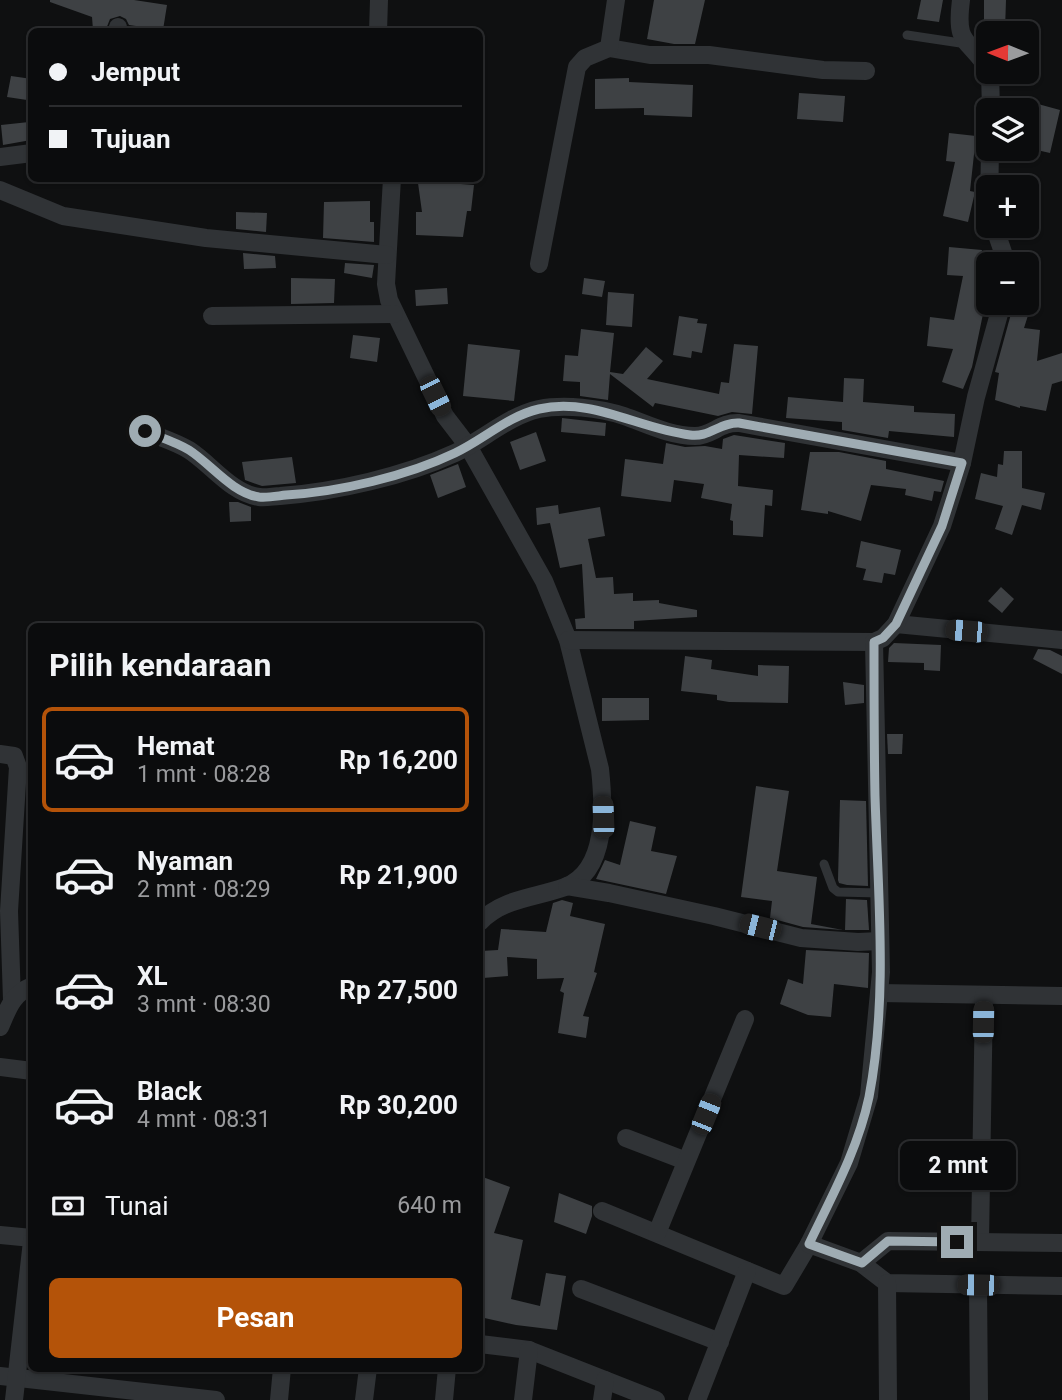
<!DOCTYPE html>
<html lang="id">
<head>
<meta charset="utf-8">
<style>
	:root { --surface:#0b0c0d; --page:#141516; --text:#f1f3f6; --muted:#9a9b9d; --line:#2b2c2e; --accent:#b45309 }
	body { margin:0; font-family:Roboto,sans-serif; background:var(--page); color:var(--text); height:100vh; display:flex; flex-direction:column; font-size:26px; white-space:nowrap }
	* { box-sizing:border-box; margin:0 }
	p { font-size:23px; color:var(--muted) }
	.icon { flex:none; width:38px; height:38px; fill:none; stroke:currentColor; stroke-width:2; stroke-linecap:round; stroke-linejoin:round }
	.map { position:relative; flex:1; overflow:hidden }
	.side { position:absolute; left:28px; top:623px; width:455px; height:749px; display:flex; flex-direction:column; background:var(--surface); border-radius:10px; box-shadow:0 2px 5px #0004,0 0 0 2px var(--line) }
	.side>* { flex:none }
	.guide { position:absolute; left:28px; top:28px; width:455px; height:154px; border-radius:10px; box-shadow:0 2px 5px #0004,0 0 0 2px var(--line); display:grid; align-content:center; height:154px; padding:0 21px; background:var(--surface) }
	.needle { width:46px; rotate:271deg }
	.controls { position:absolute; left:976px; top:21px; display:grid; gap:14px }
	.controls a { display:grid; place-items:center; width:63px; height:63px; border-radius:10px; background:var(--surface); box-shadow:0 2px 5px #0004,0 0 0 2px var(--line); font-size:35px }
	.end { position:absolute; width:32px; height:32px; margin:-16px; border:9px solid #9facb3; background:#111; box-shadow:0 0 0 4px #111 }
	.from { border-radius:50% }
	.bubble { position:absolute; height:49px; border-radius:10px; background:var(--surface); box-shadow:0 2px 5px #0004,0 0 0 2px var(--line); font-size:23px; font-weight:700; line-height:49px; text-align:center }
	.car { position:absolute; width:21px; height:42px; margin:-21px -10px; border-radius:9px; box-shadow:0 0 5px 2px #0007; background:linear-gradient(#222 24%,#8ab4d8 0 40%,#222 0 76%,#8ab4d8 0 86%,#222 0) }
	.guide b { display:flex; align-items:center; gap:24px; height:66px; font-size:26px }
	.guide b+b { border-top:2px solid var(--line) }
	.guide i { width:18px; height:18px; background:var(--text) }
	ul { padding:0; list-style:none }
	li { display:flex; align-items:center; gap:21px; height:105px; margin:0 14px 10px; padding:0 7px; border:4px solid transparent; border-radius:10px }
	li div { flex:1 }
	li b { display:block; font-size:26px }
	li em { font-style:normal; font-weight:700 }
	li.current { border-color:var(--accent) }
	li>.icon { width:63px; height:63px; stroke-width:1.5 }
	h2 { padding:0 21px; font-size:32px; line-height:84px }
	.pay { display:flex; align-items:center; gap:18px; height:77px; padding:0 21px; font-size:26px }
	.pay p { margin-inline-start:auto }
	.action { display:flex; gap:14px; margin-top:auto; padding:14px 21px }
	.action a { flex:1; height:80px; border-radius:10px; background:var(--accent); color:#fff; font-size:28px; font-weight:700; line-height:80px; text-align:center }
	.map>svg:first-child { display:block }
	.building { fill:#3e4144 }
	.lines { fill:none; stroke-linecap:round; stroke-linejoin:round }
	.service { stroke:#303336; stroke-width:9 }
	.minor { stroke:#303336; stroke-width:18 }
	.route { stroke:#9facb3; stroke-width:9 }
</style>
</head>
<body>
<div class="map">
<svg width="1062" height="1400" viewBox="0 0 1062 1400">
	<rect width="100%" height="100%" fill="#0f1011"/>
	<g class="building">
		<path d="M50,0H134L167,5L163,30L129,25L126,19L120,16L110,19L106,29L93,30L92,17L50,2Z"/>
		<path d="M654,0H705L695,44H674L647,39Z"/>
		<path d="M921,0H943L939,22L917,19Z"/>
		<path d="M984,0H1006L1005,30L984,29Z"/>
		<path d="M11,76L32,79V97L26,96L27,100L7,97Z"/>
		<path d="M629,78V82L693,85L692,117L644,115V108L595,109V79Z"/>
		<path d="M799,93L845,96L843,122L797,119Z"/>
		<path d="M1027,101L1060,110L1050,153L1028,148L1033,126L1027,124Z"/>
		<path d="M29,122L31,140L3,145L1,125Z"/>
		<path d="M949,133L976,136L970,191L975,192L968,222L943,216L955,162L946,161Z"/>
		<path d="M461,178V184L474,185L471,211H467L463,237L416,235V212H422L418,183Z"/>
		<path d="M370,201V222H374V242L323,238L324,202Z"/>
		<path d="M236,212L267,213L266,232L236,229Z"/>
		<path d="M949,247L982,250L978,283L989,285L972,367L963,389L942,382L953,349L927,346L930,317L954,320L963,276L947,275Z"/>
		<path d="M243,253L275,256L276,268L244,269Z"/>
		<path d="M345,263L374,265L372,278L344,273Z"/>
		<path d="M291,278L335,279L334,303L291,304Z"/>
		<path d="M584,278L605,281L602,297L582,294Z"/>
		<path d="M447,288L448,304L416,306L415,290Z"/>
		<path d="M608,292L634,294L632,327L606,325Z"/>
		<path d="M1014,303H1032L1024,328L1040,330L1037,361L1062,353V381L1052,384L1046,411L1020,406V408L995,400L999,373L995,372Z"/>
		<path d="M679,316L698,319L697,323L707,324L702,353L692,351L691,358L673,355Z"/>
		<path d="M581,329L614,333L610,372L623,374L646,347L663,361L647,379L719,394L721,382L729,383L734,344L758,346L752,414L732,412L718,416L655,403L653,407L610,374L608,400L580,396V382L563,381L565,355L578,356Z"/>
		<path d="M353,335L380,338L377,362L350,358Z"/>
		<path d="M468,344L520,350L514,401L463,396Z"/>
		<path d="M844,378L864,379L863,402L914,406V412L955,414L954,437L889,431L888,438L842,430V422L786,418L788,397L843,402Z"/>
		<path d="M562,418L606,423L605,436L561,432Z"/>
		<path d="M536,432L546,461L520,470L510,442Z"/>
		<path d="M734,435L785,443L784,458L739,455L738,486L773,490L772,506L765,505L763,537L733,535V521L730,520L732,504L701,498L704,484L674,480L671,502L621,496L625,459L663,464L666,443L685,447L705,446L722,449L723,439Z"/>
		<path d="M1004,451H1022V488L1045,493L1041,510L1022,505L1012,535L995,529L1003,506L975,499L981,473L997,477L998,464L1003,465Z"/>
		<path d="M810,452H839L886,461V469L944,481L941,492L934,491L932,501L905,495L906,489L871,485L861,521L828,511V514L801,510Z"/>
		<path d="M292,457L296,483L262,486L245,480L242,462Z"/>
		<path d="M458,464L466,487L438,498L430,475Z"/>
		<path d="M229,502H238L251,507V521L230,522Z"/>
		<path d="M558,505L559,514L600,507L605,536L588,539L596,578L613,577L614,594L633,593V601L659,600V603L697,610V617L634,621V629H576L575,619L585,618L582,564L560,568L550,523L537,525L536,508Z"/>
		<path d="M861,541L901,550L895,575L884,573L882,583L863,580L866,569L856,567Z"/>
		<path d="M1001,587L1014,599L1002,613L988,601Z"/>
		<path d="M894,643L941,645L940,671L924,670V663L888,662L889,648Z"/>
		<path d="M1038,649L1050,650L1062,656V674L1033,659Z"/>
		<path d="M685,656L712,660L711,669L758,676V665L789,666L788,703L729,702L717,700V695L681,691Z"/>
		<path d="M843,682L864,685V703L845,705Z"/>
		<path d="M602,698H649V720L602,721Z"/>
		<path d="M887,734H903L902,754H888Z"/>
		<path d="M756,786L789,791L777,871L817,877L811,924L843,930L803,927L770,918L772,901L741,897Z"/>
		<path d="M840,800L866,801L868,886L847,885L839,883L838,880Z"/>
		<path d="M630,821L656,827L651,851L677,856L666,894L596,879L605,860L620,865Z"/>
		<path d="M846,899L867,900L869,930H845Z"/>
		<path d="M562,900L573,903L570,916L605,924L594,972L597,973L583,1016L589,1017L586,1038L558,1033L564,993L560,991L564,978L537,979V959L507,957L508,976L483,978L481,951L498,950L501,929L546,932L553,903Z"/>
		<path d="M806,950L869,953L868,988L834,984L831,1017L808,1015L780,1004L788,979L803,984Z"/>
		<path d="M480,1176L510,1187L494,1233L523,1240L511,1299L540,1306L546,1273L566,1276L557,1330L516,1325L480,1317V1237L484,1217L480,1215Z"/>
		<path d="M559,1193L592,1206V1216L586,1234L554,1222Z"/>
	</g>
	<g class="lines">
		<g class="service">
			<path d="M907,35L967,44"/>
			<path d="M824,864L833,888L838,892L879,893"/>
		</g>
		<g class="minor">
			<path d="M961,0C955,47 968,37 989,70"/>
			<path d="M117,32L118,27"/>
			<path d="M378,32L379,0"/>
			<path d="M609,48L650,55H709L823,70L866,71"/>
			<path d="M990,72L991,110"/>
			<path d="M0,157L32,153"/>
			<path d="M392,178L386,284L389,300L445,416L468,446L544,581L568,640L600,769C604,806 608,871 565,887C535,898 503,898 480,922"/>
			<path d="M0,190L63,216L206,238L387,255"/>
			<path d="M989,209L990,149"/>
			<path d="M994,226L1007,264"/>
			<path d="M539,264L577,67L585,58L609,48L616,0"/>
			<path d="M212,316L394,314"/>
			<path d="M145,431C159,437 176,442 189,450C211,464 231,493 259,497C266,498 274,496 280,496C335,492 405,476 455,453C483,440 508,416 539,409C564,404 600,408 624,416C647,424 670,436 695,436C712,436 720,422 739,423L962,463"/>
			<path d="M896,624L1062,640"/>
			<path d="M568,640L874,642"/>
			<path d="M0,754L14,756L18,767L9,911L12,1000"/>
			<path d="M567,886L609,893L714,916L801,938L858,942L880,941"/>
			<path d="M879,993L1062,996"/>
			<path d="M0,1027C8,1009 12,994 32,986"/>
			<path d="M0,1067L32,1071"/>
			<path d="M626,1138L686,1161"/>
			<path d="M602,1211L784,1286L809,1244L849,1163L869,1096L881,972L874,642L883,638L896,624L942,526L962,463L976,397L1002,303"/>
			<path d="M657,1233L745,1019"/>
			<path d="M0,1235L32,1238"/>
			<path d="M980,1242L984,995"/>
			<path d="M809,1244L861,1263L887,1283L1062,1286"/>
			<path d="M861,1263L888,1241L1062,1243"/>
			<path d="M887,1283L888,1400"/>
			<path d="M978,1285L979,1400"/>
			<path d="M581,1289L720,1342"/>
			<path d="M480,1344L529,1350L656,1400"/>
			<path d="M0,1376L216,1400"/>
			<path d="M14,1400L32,1241"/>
			<path d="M279,1400L282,1368"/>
			<path d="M364,1400L368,1368"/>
			<path d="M444,1400L447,1368"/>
			<path d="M523,1400L529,1350"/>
			<path d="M602,1400L605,1380"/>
			<path d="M697,1400L747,1271"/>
		</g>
	</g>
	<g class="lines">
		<path class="route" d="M145,431C159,437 176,442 189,450C211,464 232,493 259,497C267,498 277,496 286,495C339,492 407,476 455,453C483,440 508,416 539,409C592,397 639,429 690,435C709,438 720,422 739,423L962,463L942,526L896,624L883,638L874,642C874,693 874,744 875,796C878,895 888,998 869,1097C858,1149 832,1196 809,1244L862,1263L888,1241L957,1242"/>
	</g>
</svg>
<div class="controls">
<a><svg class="needle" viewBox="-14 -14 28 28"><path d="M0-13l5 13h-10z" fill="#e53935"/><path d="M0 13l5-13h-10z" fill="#9a9b9d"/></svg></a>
<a><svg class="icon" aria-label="layers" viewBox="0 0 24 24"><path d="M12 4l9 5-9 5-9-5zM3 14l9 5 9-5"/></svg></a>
<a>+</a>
<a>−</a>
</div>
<i class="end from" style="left:145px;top:431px"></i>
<i class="end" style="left:957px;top:1242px"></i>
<div class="bubble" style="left:900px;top:1141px;width:116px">2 mnt</div>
<i class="car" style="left:435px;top:396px;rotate:154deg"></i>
<i class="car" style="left:966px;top:631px;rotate:275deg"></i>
<i class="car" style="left:603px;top:817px;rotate:358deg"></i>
<i class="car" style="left:760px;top:927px;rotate:284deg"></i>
<i class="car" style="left:983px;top:1022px;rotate:1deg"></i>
<i class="car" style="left:706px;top:1114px;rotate:22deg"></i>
<i class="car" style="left:978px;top:1285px;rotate:271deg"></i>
<div class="guide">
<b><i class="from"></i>Jemput</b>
<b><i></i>Tujuan</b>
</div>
<section class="side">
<h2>Pilih kendaraan</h2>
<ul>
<li class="current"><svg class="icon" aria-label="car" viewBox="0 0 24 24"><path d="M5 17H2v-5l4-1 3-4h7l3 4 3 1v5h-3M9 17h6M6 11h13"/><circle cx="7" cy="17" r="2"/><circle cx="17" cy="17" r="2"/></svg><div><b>Hemat</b><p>1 mnt · 08:28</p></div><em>Rp 16,200</em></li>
<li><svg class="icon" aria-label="car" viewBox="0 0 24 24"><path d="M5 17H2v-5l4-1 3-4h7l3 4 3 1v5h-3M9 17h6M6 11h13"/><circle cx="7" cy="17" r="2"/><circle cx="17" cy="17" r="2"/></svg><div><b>Nyaman</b><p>2 mnt · 08:29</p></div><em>Rp 21,900</em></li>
<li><svg class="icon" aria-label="car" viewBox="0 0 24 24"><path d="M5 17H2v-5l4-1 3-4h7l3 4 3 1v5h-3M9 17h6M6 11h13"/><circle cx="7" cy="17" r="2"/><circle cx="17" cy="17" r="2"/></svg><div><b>XL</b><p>3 mnt · 08:30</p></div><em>Rp 27,500</em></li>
<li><svg class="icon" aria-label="car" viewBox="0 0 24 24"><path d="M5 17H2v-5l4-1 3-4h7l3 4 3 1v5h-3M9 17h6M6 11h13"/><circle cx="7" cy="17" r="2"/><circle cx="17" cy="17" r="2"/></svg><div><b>Black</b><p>4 mnt · 08:31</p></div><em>Rp 30,200</em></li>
</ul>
<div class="pay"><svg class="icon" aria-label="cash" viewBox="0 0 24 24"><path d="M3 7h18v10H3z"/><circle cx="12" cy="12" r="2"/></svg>Tunai<p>640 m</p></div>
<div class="action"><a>Pesan</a></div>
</section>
</div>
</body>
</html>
